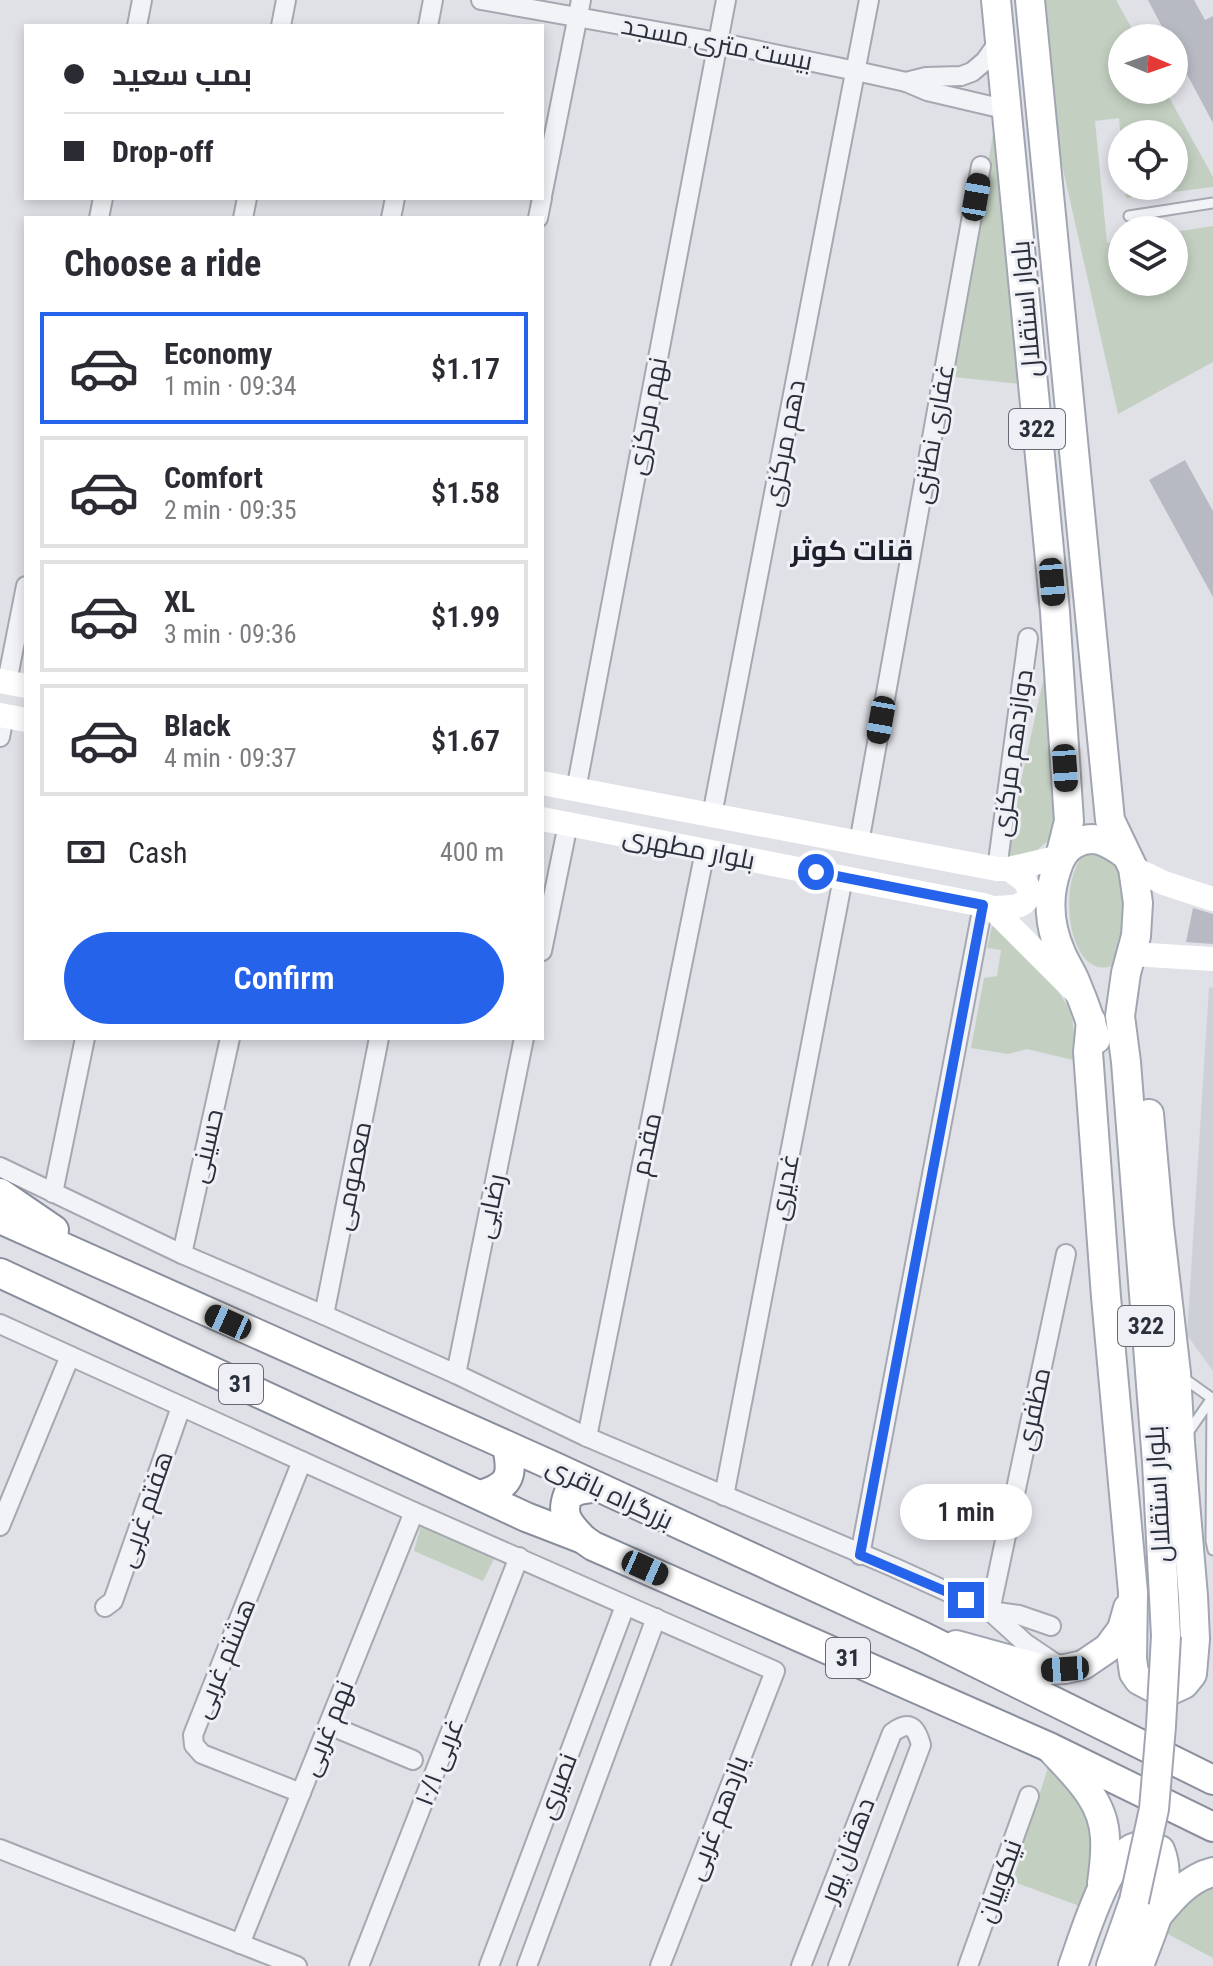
<!DOCTYPE html>
<html lang="en">
<head>
<meta charset="utf-8">
<style>
	:root { --surface:#fff; --page:#f2f2f3; --text:#2b2b33; --muted:#7c7c81; --line:#e1e1e2; --accent:#2563eb }
	body { margin:0; font-family:"Roboto Condensed",Cairo,sans-serif; background:var(--page); color:var(--text); height:100vh; display:flex; flex-direction:column; font-size:30px; white-space:nowrap }
	* { box-sizing:border-box; margin:0 }
	p { font-size:26px; color:var(--muted) }
	.icon { flex:none; width:44px; height:44px; fill:none; stroke:currentColor; stroke-width:2; stroke-linecap:round; stroke-linejoin:round }
	.map { position:relative; flex:1; overflow:hidden }
	.panel { position:absolute; left:24px; top:216px; width:520px; height:824px; display:flex; flex-direction:column; background:var(--surface); border-radius:0px; box-shadow:0 4px 12px #0003 }
	.panel>* { flex:none }
	.guide { position:absolute; left:24px; top:24px; width:520px; height:176px; border-radius:0px; box-shadow:0 4px 12px #0003; display:grid; align-content:center; height:176px; padding:0 40px; background:var(--surface) }
	.needle { width:52px; rotate:92deg }
	.tools { position:absolute; left:1108px; top:24px; display:grid; gap:16px }
	.tools a { display:grid; place-items:center; width:80px; height:80px; border-radius:50%; background:var(--surface); box-shadow:0 4px 12px #0003; font-size:40px }
	.end { position:absolute; width:36px; height:36px; margin:-18px; border:10px solid #2563eb; background:#fff; box-shadow:0 0 0 4px #fff }
	.from { border-radius:50% }
	.bubble { position:absolute; height:56px; border-radius:28px; background:var(--surface); box-shadow:0 4px 12px #0003; font-size:26px; font-weight:600; line-height:56px; text-align:center }
	.car { position:absolute; width:24px; height:48px; margin:-24px -12px; border-radius:10px; box-shadow:0 0 6px 2px #0007; background:linear-gradient(#222 24%,#8ab4d8 0 40%,#222 0 76%,#8ab4d8 0 86%,#222 0) }
	.guide b { display:flex; align-items:center; gap:28px; height:76px; font-size:30px }
	.guide b+b { border-top:2px solid var(--line) }
	.guide i { width:20px; height:20px; background:var(--text) }
	ul { padding:0; list-style:none }
	li { display:flex; align-items:center; gap:24px; height:112px; margin:0 16px 12px; padding:0 24px; border:4px solid var(--line); border-radius:0px }
	li div { flex:1 }
	li b { display:block; font-size:30px }
	li em { font-style:normal; font-weight:600 }
	li.current { border-color:var(--accent) }
	li>.icon { width:72px; height:72px; stroke-width:1.5 }
	h2 { padding:0 40px; font-size:36px; line-height:96px }
	.pay { display:flex; align-items:center; gap:20px; height:88px; padding:0 40px; font-size:30px }
	.pay p { margin-inline-start:auto }
	.primary-button { display:flex; gap:16px; margin-top:auto; padding:16px 40px }
	.primary-button a { flex:1; height:92px; border-radius:48px; background:var(--accent); color:#fff; font-size:32px; font-weight:600; line-height:92px; text-align:center }
	.map>svg:first-child { display:block }
	.built { fill:#ced0d8 }
	.green { fill:#c3d0c1 }
	.building { fill:#b7bac3 }
	.lines { fill:none; stroke-linecap:round; stroke-linejoin:round }
	.service-casing { stroke:#a5a8b0; stroke-width:13 }
	.minor-casing { stroke:#a5a8b0; stroke-width:22 }
	.primary-casing { stroke:#a0a5b1; stroke-width:32 }
	.trunk-casing { stroke:#888e9c; stroke-width:32 }
	.service { stroke:#f2f3f6; stroke-width:9 }
	.minor { stroke:#f2f3f6; stroke-width:18 }
	.secondary { stroke:#fff; stroke-width:24 }
	.primary { stroke:#fff; stroke-width:28 }
	.trunk { stroke:#fff; stroke-width:28 }
	.primary-bridge-casing { stroke:#a0a5b1; stroke-width:32; stroke-linecap:butt }
	.primary-bridge { stroke:#fff; stroke-width:28 }
	.route { stroke:#2563eb; stroke-width:10 }
	.labels { text-anchor:middle; dominant-baseline:central; stroke-width:6; stroke-linejoin:round; paint-order:stroke }
	.shield { fill:#eff0f5; stroke:#656974; stroke-width:2 }
	.shield-label { font-size:24px; font-weight:bold; fill:#2a2f3c }
	.street-label { font-size:26px; fill:#2a2f3c; stroke:#eff0f5 }
	.neighbourhood-label { font-size:28px; font-weight:bold; fill:#1c202d; stroke:#eff0f5 }
</style>
</head>
<body>
<div class="map">
<svg width="1213" height="1966" viewBox="0 0 1213 1966">
	<rect width="100%" height="100%" fill="#dfe1e7"/>
	<path class="built" d="M1209,987L1213,988V1371L1187,1335Z"/>
	<g class="green">
		<path d="M1041,0H1116L1137,38H1122V90H1165L1213,177V187L1126,198L1125,186H1174V134H1122V154L1119,118L1095,121L1107,243L1122,241V282H1174V232L1213,226V362L1118,414L1054,129Z"/>
		<path d="M994,129L1020,384L953,377L970,264Z"/>
		<path d="M1049,654L1063,820L1053,836L1032,855L1010,856L1006,849Z"/>
		<path d="M1086,853H1104L1121,869L1128,897L1118,963C1069,991 1054,880 1086,853Z"/>
		<path d="M992,926L1002,930L1058,991L1067,1005L1072,1015L1077,1061L1027,1049L1008,1054L971,1048L984,978L997,976L1001,950L987,948Z"/>
		<path d="M421,1525L495,1557L483,1581L414,1551Z"/>
		<path d="M1049,1765L1072,1784L1098,1838L1085,1908L1011,1881Z"/>
		<path d="M1213,1878V1958L1164,1932L1171,1912Z"/>
	</g>
	<g class="building">
		<path d="M1148,0H1194L1205,20L1213,16V123L1174,50V38H1168Z"/>
		<path d="M1185,460L1213,511V597L1149,480Z"/>
		<path d="M1193,908L1213,914V944L1186,942Z"/>
	</g>
	<g class="lines">
		<g class="service-casing">
			<g id="service">
				<path d="M1129,216L1213,203"/>
				<path d="M1182,1377L1213,1399"/>
				<path d="M1212,1398L1211,1541L1213,1550"/>
				<path d="M1187,1434L1212,1398"/>
			</g>
		</g>
		<g class="minor-casing">
			<g id="minor">
				<path d="M481,0L717,42L856,71L906,82L927,91L1008,110"/>
				<path d="M137,26L142,0"/>
				<path d="M281,26L286,0"/>
				<path d="M428,26L433,0"/>
				<path d="M906,82L926,77L961,76L972,72L985,61L1000,40"/>
				<path d="M542,196L581,0"/>
				<path d="M99,218L103,198"/>
				<path d="M243,218L247,198"/>
				<path d="M391,218L395,198"/>
				<path d="M538,218L542,198"/>
				<path d="M7,682L26,586"/>
				<path d="M0,737L4,716"/>
				<path d="M576,790L726,0"/>
				<path d="M712,815L869,0"/>
				<path d="M859,843L981,166"/>
				<path d="M997,869L1028,638"/>
				<path d="M542,951L568,824"/>
				<path d="M0,1167L182,1254L324,1315L456,1374L587,1437L893,1567L990,1611L1019,1615L1051,1626"/>
				<path d="M53,1193L85,1038"/>
				<path d="M182,1254L230,1038"/>
				<path d="M324,1315L379,1038"/>
				<path d="M0,1324L414,1512L775,1671L660,1966"/>
				<path d="M456,1374L524,1038"/>
				<path d="M587,1437L705,851"/>
				<path d="M724,1496L843,878"/>
				<path d="M0,1526L70,1356"/>
				<path d="M860,1555L983,905"/>
				<path d="M105,1607L113,1601L181,1407"/>
				<path d="M1059,1666L1025,1643L990,1611L1066,1254"/>
				<path d="M329,1725L413,1760"/>
				<path d="M301,1793L202,1754L194,1745L193,1735L302,1461"/>
				<path d="M0,1849L297,1966"/>
				<path d="M240,1944L414,1512"/>
				<path d="M359,1966L519,1557"/>
				<path d="M489,1966L625,1606"/>
				<path d="M527,1966L656,1618"/>
				<path d="M801,1966L892,1733C909,1720 916,1726 921,1745L838,1966"/>
				<path d="M968,1966L1029,1796"/>
			</g>
		</g>
		<g class="primary-casing">
			<g id="primary">
				<path d="M996,0L1055,612L1069,821L1060,857"/>
				<path d="M1030,0L1110,820L1133,868L1138,903L1136,936L1126,973L1120,1016L1126,1062L1157,1462L1166,1636"/>
				<path d="M1091,1021L1088,1052L1106,1297L1133,1592L1132,1659L1134,1673L1139,1680L1158,1690H1171L1184,1684L1192,1674L1195,1639L1193,1596L1180,1443L1176,1373L1159,1226L1149,1114"/>
				<path d="M1096,1039C1090,1019 1083,1000 1075,981C1071,971 1065,963 1061,953C1049,926 1047,896 1057,868C1060,858 1064,850 1074,844C1094,833 1108,842 1125,854"/>
				<path d="M956,1645L1047,1670L1065,1669L1083,1665L1108,1648L1122,1629L1128,1608"/>
				<path d="M1050,1748C1074,1774 1104,1800 1105,1838C1106,1853 1104,1869 1102,1883"/>
				<path d="M1158,1915C1173,1897 1189,1878 1213,1872"/>
				<path d="M1073,1966C1083,1939 1107,1855 1136,1847C1144,1844 1153,1847 1160,1850C1175,1886 1151,1931 1139,1966"/>
				<path d="M1111,1966L1134,1901"/>
			</g>
		</g>
		<g class="trunk-casing">
			<g id="trunk">
				<path d="M0,1193L54,1230"/>
				<path d="M0,1219L553,1466L922,1636L1213,1780"/>
				<path d="M0,1273L526,1517L583,1539L593,1546L1049,1747L1213,1827"/>
				<path d="M481,1495C511,1485 513,1476 507,1446"/>
				<path d="M583,1539C569,1524 560,1516 568,1495L579,1490L598,1487"/>
			</g>
		</g>
		<use href="#service" class="service"/>
		<use href="#minor" class="minor"/>
		<g class="secondary">
			<path d="M0,681L26,686"/>
			<path d="M0,715L26,720"/>
			<path d="M542,783L997,869H1009L1060,857"/>
			<path d="M542,819L983,905L992,908L1076,992"/>
			<path d="M1133,868L1164,883L1213,899"/>
			<path d="M992,908C1008,907 1027,910 1030,891L1025,881L1009,869"/>
			<path d="M1132,954L1213,959"/>
		</g>
		<use href="#primary" class="primary"/>
		<use href="#trunk" class="trunk"/>
		<g class="primary-bridge-casing">
			<path id="primary-bridge" d="M1134,1901L1154,1809L1161,1726L1166,1636"/>
		</g>
		<use href="#primary-bridge" class="primary-bridge"/>
	</g>
	<g class="lines">
		<path class="route" d="M816,872L983,905L860,1555L966,1600"/>
	</g>
	<g class="labels">
		<g class="shield">
			<rect x="1009" y="409" width="56" height="40" rx="6"/>
			<rect x="1118" y="1306" width="56" height="40" rx="6"/>
			<rect x="219" y="1364" width="44" height="40" rx="6"/>
			<rect x="826" y="1638" width="44" height="40" rx="6"/>
		</g>
		<g class="shield-label">
			<text x="1037" y="429">322</text>
			<text x="1146" y="1326">322</text>
			<text x="241" y="1384">31</text>
			<text x="848" y="1658">31</text>
		</g>
		<g class="street-label">
			<text transform="translate(717 43) rotate(11)">بیست متری مسجد</text>
			<text transform="translate(1026 309) rotate(-95)">بلوار استقلال</text>
			<text transform="translate(647 416) rotate(-79)">نهم مرکزی</text>
			<text transform="translate(933 434) rotate(-80)">غفاری نطنزی</text>
			<text transform="translate(784 443) rotate(-79)">دهم مرکزی</text>
			<text transform="translate(1012 753) rotate(-82)">دوازدهم مرکزی</text>
			<text transform="translate(689 848) rotate(11)">بلوار مطهری</text>
			<text transform="translate(646 1144) rotate(-78)">مقدم</text>
			<text transform="translate(206 1146) rotate(-77)">حسینی</text>
			<text transform="translate(352 1176) rotate(-79)">معصومی</text>
			<text transform="translate(784 1187) rotate(-79)">غدیری</text>
			<text transform="translate(490 1206) rotate(-78)">رضایی</text>
			<text transform="translate(1033 1409) rotate(-78)">مظفری</text>
			<text transform="translate(610 1493) rotate(25)">بزرگراه باقری</text>
			<text transform="translate(1158 1494) rotate(-93)">بلوار استقلال</text>
			<text transform="translate(145 1509) rotate(-71)">هفتم غربی</text>
			<text transform="translate(224 1658) rotate(-68)">هشتم غربی</text>
			<text transform="translate(327 1728) rotate(-68)">نهم غربی</text>
			<text transform="translate(439 1762) rotate(-69)">۱۰/۱ غربی</text>
			<text transform="translate(557 1786) rotate(-69)">نصیری</text>
			<text transform="translate(717 1818) rotate(-69)">یازدهم غربی</text>
			<text transform="translate(847 1850) rotate(-69)">دهقان پور</text>
			<text transform="translate(999 1881) rotate(-70)">نیکوییان</text>
		</g>
		<g class="neighbourhood-label">
			<text x="852" y="550">قنات کوثر</text>
		</g>
	</g>
</svg>
<div class="tools">
<a><svg class="needle" viewBox="-14 -14 28 28"><path d="M0-13l5 13h-10z" fill="#e53935"/><path d="M0 13l5-13h-10z" fill="#7c7c81"/></svg></a>
<a><svg class="icon" aria-label="locate" viewBox="0 0 24 24"><circle cx="12" cy="12" r="6"/><path d="M12 2v4M12 18v4M2 12h4M18 12h4"/></svg></a>
<a><svg class="icon" aria-label="layers" viewBox="0 0 24 24"><path d="M12 4l9 5-9 5-9-5zM3 14l9 5 9-5"/></svg></a>
</div>
<i class="end from" style="left:816px;top:872px"></i>
<i class="end" style="left:966px;top:1600px"></i>
<div class="bubble" style="left:900px;top:1484px;width:132px">1 min</div>
<i class="car" style="left:976px;top:197px;rotate:10deg"></i>
<i class="car" style="left:1052px;top:582px;rotate:175deg"></i>
<i class="car" style="left:881px;top:720px;rotate:190deg"></i>
<i class="car" style="left:1065px;top:768px;rotate:176deg"></i>
<i class="car" style="left:228px;top:1322px;rotate:294deg"></i>
<i class="car" style="left:645px;top:1568px;rotate:114deg"></i>
<i class="car" style="left:1065px;top:1669px;rotate:266deg"></i>
<div class="guide">
<b><i class="from"></i>بمب سعید</b>
<b><i></i>Drop-off</b>
</div>
<section class="panel">
<h2>Choose a ride</h2>
<ul>
<li class="current"><svg class="icon" aria-label="car" viewBox="0 0 24 24"><path d="M5 17H2v-5l4-1 3-4h7l3 4 3 1v5h-3M9 17h6M6 11h13"/><circle cx="7" cy="17" r="2"/><circle cx="17" cy="17" r="2"/></svg><div><b>Economy</b><p>1 min · 09:34</p></div><em>$1.17</em></li>
<li><svg class="icon" aria-label="car" viewBox="0 0 24 24"><path d="M5 17H2v-5l4-1 3-4h7l3 4 3 1v5h-3M9 17h6M6 11h13"/><circle cx="7" cy="17" r="2"/><circle cx="17" cy="17" r="2"/></svg><div><b>Comfort</b><p>2 min · 09:35</p></div><em>$1.58</em></li>
<li><svg class="icon" aria-label="car" viewBox="0 0 24 24"><path d="M5 17H2v-5l4-1 3-4h7l3 4 3 1v5h-3M9 17h6M6 11h13"/><circle cx="7" cy="17" r="2"/><circle cx="17" cy="17" r="2"/></svg><div><b>XL</b><p>3 min · 09:36</p></div><em>$1.99</em></li>
<li><svg class="icon" aria-label="car" viewBox="0 0 24 24"><path d="M5 17H2v-5l4-1 3-4h7l3 4 3 1v5h-3M9 17h6M6 11h13"/><circle cx="7" cy="17" r="2"/><circle cx="17" cy="17" r="2"/></svg><div><b>Black</b><p>4 min · 09:37</p></div><em>$1.67</em></li>
</ul>
<div class="pay"><svg class="icon" aria-label="cash" viewBox="0 0 24 24"><path d="M3 7h18v10H3z"/><circle cx="12" cy="12" r="2"/></svg>Cash<p>400 m</p></div>
<div class="primary-button"><a>Confirm</a></div>
</section>
</div>
</body>
</html>
